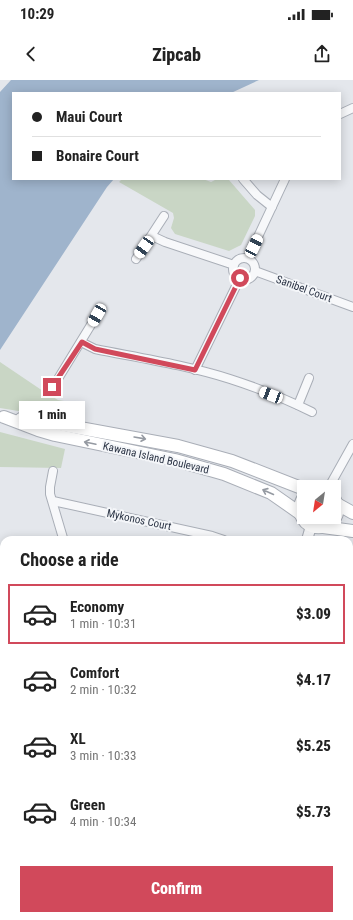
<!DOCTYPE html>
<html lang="en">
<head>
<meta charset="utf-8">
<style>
	:root { --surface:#fff; --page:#f6f6f6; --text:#222; --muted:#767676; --line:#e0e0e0; --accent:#d1495b }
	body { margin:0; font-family:"Roboto Condensed",sans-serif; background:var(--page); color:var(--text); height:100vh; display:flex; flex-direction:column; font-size:15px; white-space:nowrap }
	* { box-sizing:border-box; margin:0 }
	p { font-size:13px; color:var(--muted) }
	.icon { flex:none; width:22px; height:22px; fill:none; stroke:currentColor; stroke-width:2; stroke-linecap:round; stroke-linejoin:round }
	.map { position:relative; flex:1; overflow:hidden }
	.side { position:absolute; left:0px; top:456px; width:353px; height:384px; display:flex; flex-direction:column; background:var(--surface); border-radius:12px 12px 0 0; box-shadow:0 2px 10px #0003 }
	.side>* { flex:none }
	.guide { position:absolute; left:12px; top:12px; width:329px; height:88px; border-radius:0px; box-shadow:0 2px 10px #0003; display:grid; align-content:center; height:88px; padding:0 20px; background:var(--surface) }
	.needle { width:26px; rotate:210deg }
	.controls { position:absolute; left:297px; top:400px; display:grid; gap:8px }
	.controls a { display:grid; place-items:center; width:44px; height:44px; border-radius:0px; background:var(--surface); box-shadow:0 2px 10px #0003; font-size:20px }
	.end { position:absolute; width:18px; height:18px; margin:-9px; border:5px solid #d1495b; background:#fff; box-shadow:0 0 0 2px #fff }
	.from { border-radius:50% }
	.bubble { position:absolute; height:28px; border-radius:0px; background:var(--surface); box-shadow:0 2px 10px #0003; font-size:13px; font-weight:800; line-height:28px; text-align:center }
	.car { position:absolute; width:12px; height:24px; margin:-12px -6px; border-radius:5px; box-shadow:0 0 3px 1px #0007; background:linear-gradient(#fff 24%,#345 0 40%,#fff 0 76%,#345 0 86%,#fff 0) }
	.guide b { display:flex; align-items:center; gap:14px; height:38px; font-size:15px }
	.guide b+b { border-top:1px solid var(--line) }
	.guide i { width:10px; height:10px; background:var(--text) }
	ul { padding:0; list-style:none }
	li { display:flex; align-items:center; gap:12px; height:60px; margin:0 8px 6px; padding:0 12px; border:2px solid transparent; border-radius:0px }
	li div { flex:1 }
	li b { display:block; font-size:15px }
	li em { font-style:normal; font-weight:800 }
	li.current { border-color:var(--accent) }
	li>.icon { width:36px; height:36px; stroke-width:1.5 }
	h2 { padding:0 20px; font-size:18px; line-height:48px }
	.cta { display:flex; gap:8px; margin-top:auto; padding:8px 20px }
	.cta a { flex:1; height:46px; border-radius:0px; background:var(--accent); color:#fff; font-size:16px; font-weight:800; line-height:46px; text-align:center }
	.status { display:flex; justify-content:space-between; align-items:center; height:28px; padding:0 20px; background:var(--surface); direction:ltr }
	.status svg { height:11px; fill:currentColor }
	header { display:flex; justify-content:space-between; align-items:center; height:52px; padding:0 20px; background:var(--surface); font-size:18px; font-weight:800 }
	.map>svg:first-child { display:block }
	.green { fill:#c9d6c5 }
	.water { fill:#9fb4cc }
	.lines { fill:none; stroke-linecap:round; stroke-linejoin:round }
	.service-casing { stroke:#a9aeb7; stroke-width:6 }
	.minor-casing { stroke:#a9aeb7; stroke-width:10 }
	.tertiary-casing { stroke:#a9aeb7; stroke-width:12 }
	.secondary-casing { stroke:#a9aeb7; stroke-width:14 }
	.service { stroke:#f7f8fa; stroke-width:4 }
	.minor { stroke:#f7f8fa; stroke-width:8 }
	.tertiary { stroke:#f7f8fa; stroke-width:10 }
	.secondary { stroke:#fff; stroke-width:12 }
	.oneway { stroke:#959aa2 }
	.route { stroke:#d1495b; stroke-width:5 }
	.labels { text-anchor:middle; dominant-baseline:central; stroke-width:4; stroke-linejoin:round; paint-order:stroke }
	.street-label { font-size:11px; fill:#2b3445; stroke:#f4f6f9 }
</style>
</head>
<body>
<div class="status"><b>10:29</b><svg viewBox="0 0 49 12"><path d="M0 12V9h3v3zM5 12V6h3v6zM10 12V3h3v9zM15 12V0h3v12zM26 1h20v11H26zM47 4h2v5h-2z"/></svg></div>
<header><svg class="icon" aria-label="back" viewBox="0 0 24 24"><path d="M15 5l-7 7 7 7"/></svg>Zipcab<svg class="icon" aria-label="share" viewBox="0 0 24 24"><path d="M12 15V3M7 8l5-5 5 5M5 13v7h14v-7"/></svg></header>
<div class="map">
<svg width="353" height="840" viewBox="0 0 353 840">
	<rect width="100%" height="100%" fill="#e4e7ec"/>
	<g class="green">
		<path d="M122,99H203L211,102L217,99L229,100L255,130V136L241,165L229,171L175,154L171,148L174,138L173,133L119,102Z"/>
		<path d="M0,282L40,309L58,320L76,323L73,340L0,328Z"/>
		<path d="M0,352L65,369L61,388L0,387Z"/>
		<path d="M110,836H206L219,840H110Z"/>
	</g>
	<g class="water">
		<path d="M11,0H259L231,13H13V99H114L107,107L0,270V12Z"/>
		<path d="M0,475L4,489V836H78L75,840H0Z"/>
	</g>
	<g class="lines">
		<g class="service-casing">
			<path id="service" d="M349,522L353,524"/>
		</g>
		<g class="minor-casing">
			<g id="minor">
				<path d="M340,34L353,28"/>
				<path d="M243,99L257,115L272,127"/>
				<path d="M152,156L165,162L234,185"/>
				<path d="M248,178L285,99"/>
				<circle cx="244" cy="189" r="11"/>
				<path d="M136,179L164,136"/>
				<path d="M255,191L353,227"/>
				<path d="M81,262L95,269C140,278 186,285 230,299C258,308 286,319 312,332"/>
				<path d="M195,290L240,198"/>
				<path d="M53,307L97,235"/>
				<path d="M298,325L309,298"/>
				<path d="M53,391L50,407V414L63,458"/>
				<path d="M329,407L353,364"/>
				<path d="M53,421L212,456L224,460"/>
				<path d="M349,641H353"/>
				<path d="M349,764L353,745"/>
				<path d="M332,840L333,836"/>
			</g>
		</g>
		<g class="tertiary-casing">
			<g id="tertiary">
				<path d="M307,460L311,446"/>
				<path d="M257,840L258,836"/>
			</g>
		</g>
		<g class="secondary-casing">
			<g id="secondary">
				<path d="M4,337L38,350L55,355L175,380L224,394L271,413L301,434"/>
				<path d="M21,339L58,344L178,366L232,381L304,409"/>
				<path d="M304,417C300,423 299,429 301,435C311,460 349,443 334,418"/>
				<path d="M337,424L353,433"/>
				<path d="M323,447L353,451"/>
			</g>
		</g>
		<use href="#service" class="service"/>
		<use href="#minor" class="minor"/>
		<use href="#tertiary" class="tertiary"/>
		<use href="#secondary" class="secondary"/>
	</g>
	<defs><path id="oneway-shaft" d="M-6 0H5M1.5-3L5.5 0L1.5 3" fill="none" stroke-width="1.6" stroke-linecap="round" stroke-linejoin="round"/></defs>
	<g class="oneway">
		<use href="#oneway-shaft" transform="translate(140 358) rotate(10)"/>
		<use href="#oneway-shaft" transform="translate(90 363) rotate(-168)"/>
		<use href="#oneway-shaft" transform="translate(268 412) rotate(-156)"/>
	</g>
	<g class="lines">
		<path class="route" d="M52,307L82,262L95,269L195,290L240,198"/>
	</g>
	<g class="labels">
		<g class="street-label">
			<text transform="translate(304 209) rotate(20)">Sanibel Court</text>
			<text transform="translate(156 378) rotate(13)">Kawana Island Boulevard</text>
			<text transform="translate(139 440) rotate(12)">Mykonos Court</text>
		</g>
	</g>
</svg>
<div class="controls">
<a><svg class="needle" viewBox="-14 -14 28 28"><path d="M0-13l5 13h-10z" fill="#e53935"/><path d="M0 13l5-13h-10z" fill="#767676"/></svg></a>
</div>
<i class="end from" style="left:240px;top:198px"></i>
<i class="end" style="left:52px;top:307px"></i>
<div class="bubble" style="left:19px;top:321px;width:66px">1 min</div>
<i class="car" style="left:254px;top:166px;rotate:26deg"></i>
<i class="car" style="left:144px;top:167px;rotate:215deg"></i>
<i class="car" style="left:97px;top:235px;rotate:210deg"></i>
<i class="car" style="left:271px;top:315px;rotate:291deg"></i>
<div class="guide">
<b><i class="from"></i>Maui Court</b>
<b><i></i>Bonaire Court</b>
</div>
<section class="side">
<h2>Choose a ride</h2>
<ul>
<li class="current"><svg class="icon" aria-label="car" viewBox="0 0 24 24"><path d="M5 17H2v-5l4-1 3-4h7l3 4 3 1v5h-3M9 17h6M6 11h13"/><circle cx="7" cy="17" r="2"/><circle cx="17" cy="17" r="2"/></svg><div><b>Economy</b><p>1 min · 10:31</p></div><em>$3.09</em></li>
<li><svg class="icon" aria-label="car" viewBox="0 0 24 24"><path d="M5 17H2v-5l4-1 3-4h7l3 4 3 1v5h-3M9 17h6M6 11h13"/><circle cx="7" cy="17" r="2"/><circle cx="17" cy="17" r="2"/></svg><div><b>Comfort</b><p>2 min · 10:32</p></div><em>$4.17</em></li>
<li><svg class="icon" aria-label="car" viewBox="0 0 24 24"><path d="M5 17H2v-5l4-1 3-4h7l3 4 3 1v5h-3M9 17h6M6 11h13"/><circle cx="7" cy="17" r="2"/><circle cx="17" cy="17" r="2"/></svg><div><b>XL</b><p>3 min · 10:33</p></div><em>$5.25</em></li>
<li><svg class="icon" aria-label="car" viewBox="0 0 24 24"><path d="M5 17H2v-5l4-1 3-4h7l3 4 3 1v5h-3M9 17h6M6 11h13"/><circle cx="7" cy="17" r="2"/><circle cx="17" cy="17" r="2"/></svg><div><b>Green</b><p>4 min · 10:34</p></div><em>$5.73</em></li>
</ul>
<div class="cta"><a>Confirm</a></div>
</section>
</div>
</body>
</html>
